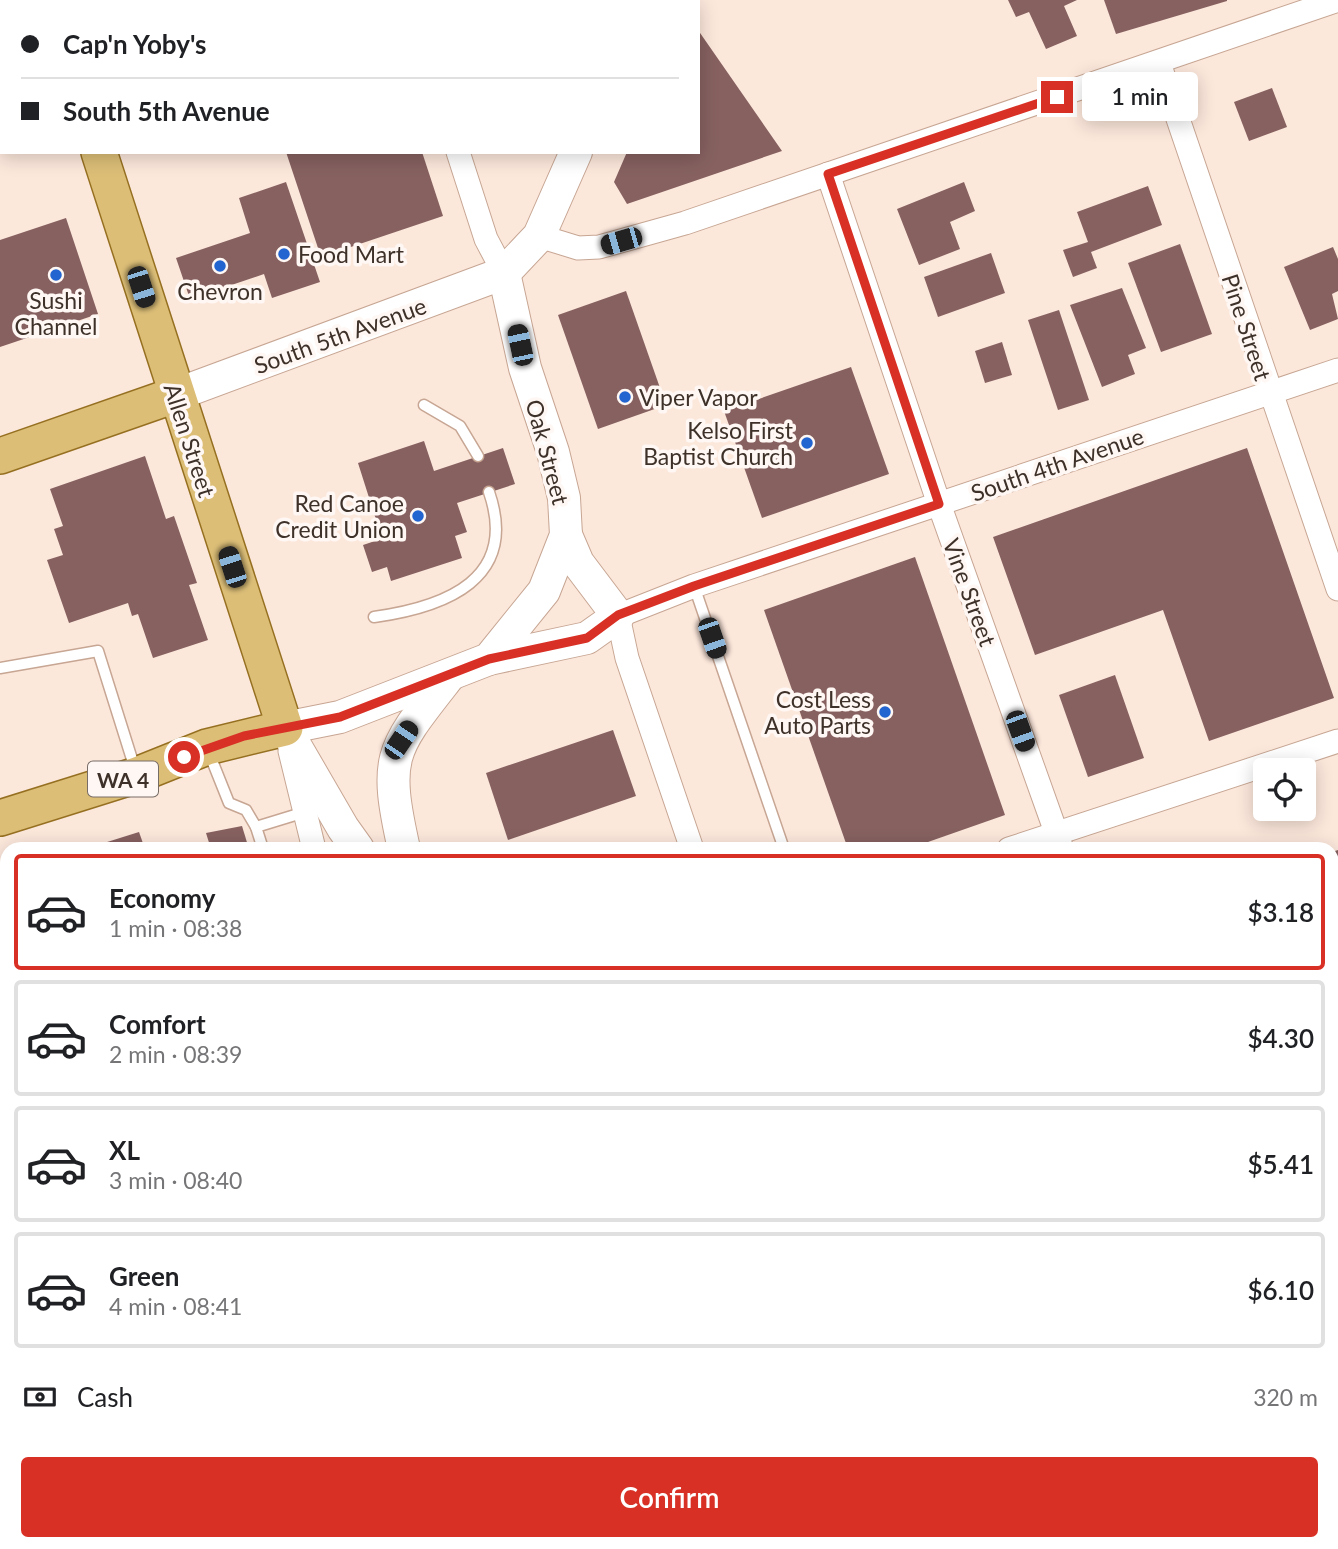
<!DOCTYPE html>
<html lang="en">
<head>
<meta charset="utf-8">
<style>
	:root { --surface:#fff; --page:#f2f2f2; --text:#202124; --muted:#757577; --line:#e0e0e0; --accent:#d93025 }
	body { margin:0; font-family:Lato,sans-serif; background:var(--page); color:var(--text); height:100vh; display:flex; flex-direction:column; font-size:26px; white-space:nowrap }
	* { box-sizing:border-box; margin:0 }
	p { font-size:23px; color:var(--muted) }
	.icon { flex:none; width:38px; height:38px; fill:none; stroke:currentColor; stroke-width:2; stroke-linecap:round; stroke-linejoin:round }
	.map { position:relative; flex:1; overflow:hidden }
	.drawer { position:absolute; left:0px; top:842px; width:1339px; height:709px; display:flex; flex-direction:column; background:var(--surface); border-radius:21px 21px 0 0; box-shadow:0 4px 18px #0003 }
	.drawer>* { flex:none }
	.banner { position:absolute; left:0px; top:0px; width:700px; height:154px; box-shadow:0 4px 18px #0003; display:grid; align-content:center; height:154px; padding:0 21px; background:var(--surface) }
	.buttons { position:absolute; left:1253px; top:758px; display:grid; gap:14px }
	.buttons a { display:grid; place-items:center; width:63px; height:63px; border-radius:7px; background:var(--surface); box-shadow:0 4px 18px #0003; font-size:35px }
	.end { position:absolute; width:32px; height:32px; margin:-16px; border:9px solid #d93025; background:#fff; box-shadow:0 0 0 4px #fff }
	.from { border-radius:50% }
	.bubble { position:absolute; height:49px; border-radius:7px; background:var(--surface); box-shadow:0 4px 18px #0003; font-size:23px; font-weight:600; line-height:49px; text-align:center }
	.car { position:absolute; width:21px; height:42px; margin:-21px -10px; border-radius:9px; box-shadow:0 0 5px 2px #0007; background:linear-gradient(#222 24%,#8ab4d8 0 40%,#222 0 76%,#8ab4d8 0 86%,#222 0) }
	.banner b { display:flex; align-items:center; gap:24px; height:66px; font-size:26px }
	.banner b+b { border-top:2px solid var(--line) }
	.banner i { width:18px; height:18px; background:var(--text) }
	ul { padding:12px 0 0; list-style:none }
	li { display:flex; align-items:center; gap:21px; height:116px; margin:0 14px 10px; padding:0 7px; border:4px solid var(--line); border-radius:7px }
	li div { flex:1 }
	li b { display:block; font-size:26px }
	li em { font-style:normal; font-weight:600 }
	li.active { border-color:var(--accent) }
	li>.icon { width:63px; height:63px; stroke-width:1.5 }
	.pay { display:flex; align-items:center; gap:18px; height:77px; padding:0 21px; font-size:26px }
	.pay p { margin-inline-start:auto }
	.cta { display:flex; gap:14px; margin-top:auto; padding:14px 21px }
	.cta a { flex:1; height:80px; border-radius:7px; background:var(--accent); color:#fff; font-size:28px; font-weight:600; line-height:80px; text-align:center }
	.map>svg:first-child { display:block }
	.building { fill:#866160 }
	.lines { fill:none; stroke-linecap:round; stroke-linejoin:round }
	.service-casing { stroke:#c7a693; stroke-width:13 }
	.minor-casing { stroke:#c7a693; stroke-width:25 }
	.tertiary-casing { stroke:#c7a693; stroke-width:31 }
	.secondary-casing { stroke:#c7a693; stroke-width:34 }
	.primary-casing { stroke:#967021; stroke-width:38 }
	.service { stroke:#fff; stroke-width:10 }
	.minor { stroke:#fff; stroke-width:23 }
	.tertiary { stroke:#fff; stroke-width:28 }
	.secondary { stroke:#fff; stroke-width:32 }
	.primary { stroke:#dcbe77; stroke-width:35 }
	.rail-casing { stroke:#78685f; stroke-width:8 }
	.rail { stroke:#fef7f3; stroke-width:5; stroke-dasharray:16; stroke-linecap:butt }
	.route { stroke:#d93025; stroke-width:9 }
	.poi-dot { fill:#2264d0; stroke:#fef7f3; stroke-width:2.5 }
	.labels { text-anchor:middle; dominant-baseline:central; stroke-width:7; stroke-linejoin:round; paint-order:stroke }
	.shield { fill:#fef7f3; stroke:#786c66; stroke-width:2 }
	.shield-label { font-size:21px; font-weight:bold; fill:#3e3129 }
	.poi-label { font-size:23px; fill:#3e3129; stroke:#fef7f3; text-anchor:end }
	.street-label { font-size:23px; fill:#3e3129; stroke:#fef7f3 }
</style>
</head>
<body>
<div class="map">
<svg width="1338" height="1549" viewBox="0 0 1338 1549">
	<rect width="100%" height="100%" fill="#fce7db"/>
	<g class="building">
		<path d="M1008,0H1077L1064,6L1077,36L1046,49L1029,12L1016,17Z"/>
		<path d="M1104,0H1227V1L1116,34Z"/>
		<path d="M698,30L782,151L627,204L614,182L627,152H698Z"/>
		<path d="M1272,88L1287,127L1249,141L1234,102Z"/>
		<path d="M286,152H422L443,216L321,257Z"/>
		<path d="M286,182L320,282L272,298L264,274L190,299L176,258L250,233L239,198Z"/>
		<path d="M964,182L975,211L950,222L960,249L919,265L897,209Z"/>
		<path d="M1148,186L1162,225L1091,252L1097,268L1073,277L1063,250L1088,242L1077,212Z"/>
		<path d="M66,218L98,314L0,347V240Z"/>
		<path d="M1180,244L1212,334L1161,352L1128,263Z"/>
		<path d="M1333,247L1338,259V291L1332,294L1338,319L1310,330L1284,267Z"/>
		<path d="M991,253L1005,293L938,317L924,277Z"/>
		<path d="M1122,288L1146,348L1128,355L1135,374L1102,387L1070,305Z"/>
		<path d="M626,291L666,405L598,429L558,315Z"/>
		<path d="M1059,310L1089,400L1058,410L1028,320Z"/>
		<path d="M1002,342L1012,375L985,383L975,351Z"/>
		<path d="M851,367L889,474L762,518L724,411Z"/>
		<path d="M424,441L434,471L503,448L515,484L457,503L467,532L455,536L462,558L391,581L387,567L372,572L363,545L378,540L375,531L379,529L358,463Z"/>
		<path d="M1247,448L1334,698L1209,741L1163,610L1035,655L993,537Z"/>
		<path d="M145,456L166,519L174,516L197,583L189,585L208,640L153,658L138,614L132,616L128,603L69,623L47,560L63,555L54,529L63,526L50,489Z"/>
		<path d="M915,557L1005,815L908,849H848L764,610Z"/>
		<path d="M1115,675L1144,758L1088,777L1059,695Z"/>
		<path d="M613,730L636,796L508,840L486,773Z"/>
		<path d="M242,826L249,849H211L206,833Z"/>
		<path d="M139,832L145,849H89L88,848Z"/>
		<path d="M1338,850V1063L1332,1065V852Z"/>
		<path d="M7,1238V1339L0,1341V1241Z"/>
		<path d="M1332,1339L1338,1356V1385L1332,1387Z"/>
		<path d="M7,1444V1520L0,1522V1446Z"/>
		<path d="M240,1544H357L359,1549H242Z"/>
	</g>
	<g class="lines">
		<g class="service-casing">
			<g id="service">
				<path d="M424,405L460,426L478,456"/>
				<path d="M694,586L784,849"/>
				<path d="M374,617C446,607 519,579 489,492"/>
				<path d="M0,668L98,651L136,772"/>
				<path d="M209,753L229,803L246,810L256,827"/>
				<path d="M263,849L256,827L305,812"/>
				<path d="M1332,1193L1338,1191"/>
				<path d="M1332,1223L1338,1240"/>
				<path d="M0,1385L7,1382"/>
				<path d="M366,1544L368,1549"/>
				<path d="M736,1544L738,1549"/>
				<path d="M803,1549L823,1544"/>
			</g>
		</g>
		<g class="minor-casing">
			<g id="minor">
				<path d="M408,0L409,2"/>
				<path d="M1159,63L1338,589"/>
				<path d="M0,99L2,98"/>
				<path d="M458,152L486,239L504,273"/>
				<path d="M828,174L939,504L1062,849"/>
				<path d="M539,236L578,248L599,247L685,223L1338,0"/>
				<path d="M290,751L314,849"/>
				<path d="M692,849L627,658L618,616L694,586L1338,370"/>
				<path d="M1009,849L1338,741"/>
				<path d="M0,957L7,978"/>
				<path d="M0,1189L7,1187"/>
				<path d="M1332,1417L1338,1414"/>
				<path d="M196,1544L198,1549"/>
				<path d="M563,1544L564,1549"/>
				<path d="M960,1549L967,1544"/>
			</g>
		</g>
		<g class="tertiary-casing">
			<g id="tertiary">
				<path d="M1332,1105L1338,1103"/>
				<path d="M20,1549L36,1544"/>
			</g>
		</g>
		<g class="secondary-casing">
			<g id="secondary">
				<path d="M643,2L644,0"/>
				<path d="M175,395L504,273L539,236L576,152"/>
				<path d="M489,659L587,638L618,616L578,563L566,535"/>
				<path d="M358,849L343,828L285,728L340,717L489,659L544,591L566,535L564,498L553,452L525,368L504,273"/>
				<path d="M404,849C383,755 391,750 449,676"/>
				<path d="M677,1544L679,1549"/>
			</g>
		</g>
		<g class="primary-casing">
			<g id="primary">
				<path d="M52,0V2"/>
				<path d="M0,456L175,395"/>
				<path d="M0,818L137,775L207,747L285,728L99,152"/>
			</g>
		</g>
		<use href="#service" class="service"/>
		<use href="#minor" class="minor"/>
		<use href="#tertiary" class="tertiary"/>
		<use href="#secondary" class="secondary"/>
		<use href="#primary" class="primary"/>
		<g class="rail-casing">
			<g id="rail">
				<path d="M1332,1503L1338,1501"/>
				<path d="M1332,1523L1338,1521"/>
				<path d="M1198,1549L1214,1544"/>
				<path d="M1256,1549L1272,1544"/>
			</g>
		</g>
		<use href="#rail" class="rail"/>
	</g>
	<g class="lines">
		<path class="route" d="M184,757L244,736L340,717L489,659L587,638L618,615L694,586L939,504L828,174L1057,97"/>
	</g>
	<g class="poi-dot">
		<circle cx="284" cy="254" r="7"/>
		<circle cx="220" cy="266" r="7"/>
		<circle cx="56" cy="275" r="7"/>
		<circle cx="625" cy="397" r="7"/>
		<circle cx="807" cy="443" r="7"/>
		<circle cx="418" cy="516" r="7"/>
		<circle cx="885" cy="712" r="7"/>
	</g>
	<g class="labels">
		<rect class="shield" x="88" y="761.5" width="70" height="35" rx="5"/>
		<g class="shield-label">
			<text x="123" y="779">WA 4</text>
		</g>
		<g class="poi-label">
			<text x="298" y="254" text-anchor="start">Food Mart</text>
			<text x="220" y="291" text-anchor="middle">Chevron</text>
			<text x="56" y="300" text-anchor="middle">Sushi<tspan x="56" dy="26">Channel</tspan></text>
			<text x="639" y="397" text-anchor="start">Viper Vapor</text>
			<text x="793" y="430">Kelso First<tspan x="793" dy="26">Baptist Church</tspan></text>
			<text x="404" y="503">Red Canoe<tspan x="404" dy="26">Credit Union</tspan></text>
			<text x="871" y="699">Cost Less<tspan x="871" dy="26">Auto Parts</tspan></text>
		</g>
		<g class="street-label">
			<text transform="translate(1247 327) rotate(72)">Pine Street</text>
			<text transform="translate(340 335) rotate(-20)">South 5th Avenue</text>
			<text transform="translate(190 440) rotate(72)">Allen Street</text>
			<text transform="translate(548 452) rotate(75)">Oak Street</text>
			<text transform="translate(1057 464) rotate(-19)">South 4th Avenue</text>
			<text transform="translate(970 592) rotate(70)">Vine Street</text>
		</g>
	</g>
</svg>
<div class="buttons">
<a><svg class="icon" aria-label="locate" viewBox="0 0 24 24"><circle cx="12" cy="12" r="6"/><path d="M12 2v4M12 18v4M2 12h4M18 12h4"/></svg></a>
</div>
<i class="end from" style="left:184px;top:757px"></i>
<i class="end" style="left:1057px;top:97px"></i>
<div class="bubble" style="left:1082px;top:72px;width:116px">1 min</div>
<i class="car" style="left:621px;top:241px;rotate:254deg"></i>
<i class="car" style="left:141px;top:287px;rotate:162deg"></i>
<i class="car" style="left:520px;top:345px;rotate:348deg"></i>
<i class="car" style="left:232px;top:567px;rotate:342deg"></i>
<i class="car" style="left:712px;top:638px;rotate:161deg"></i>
<i class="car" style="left:1020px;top:731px;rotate:160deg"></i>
<i class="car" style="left:401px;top:740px;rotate:34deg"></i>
<div class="banner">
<b><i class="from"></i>Cap'n Yoby's</b>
<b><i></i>South 5th Avenue</b>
</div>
<section class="drawer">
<ul>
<li class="active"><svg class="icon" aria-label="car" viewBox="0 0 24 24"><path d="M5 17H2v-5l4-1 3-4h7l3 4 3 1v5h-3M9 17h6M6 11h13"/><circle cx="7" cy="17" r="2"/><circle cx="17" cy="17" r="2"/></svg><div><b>Economy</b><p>1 min · 08:38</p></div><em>$3.18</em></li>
<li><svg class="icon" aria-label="car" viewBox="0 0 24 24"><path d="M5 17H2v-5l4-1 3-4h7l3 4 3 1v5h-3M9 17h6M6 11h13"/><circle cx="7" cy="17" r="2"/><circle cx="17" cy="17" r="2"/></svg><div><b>Comfort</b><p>2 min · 08:39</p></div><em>$4.30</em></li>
<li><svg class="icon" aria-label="car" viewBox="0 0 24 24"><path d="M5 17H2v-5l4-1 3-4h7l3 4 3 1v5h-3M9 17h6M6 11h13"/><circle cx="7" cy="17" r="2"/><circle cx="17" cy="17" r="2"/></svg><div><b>XL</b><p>3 min · 08:40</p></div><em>$5.41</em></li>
<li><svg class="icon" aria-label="car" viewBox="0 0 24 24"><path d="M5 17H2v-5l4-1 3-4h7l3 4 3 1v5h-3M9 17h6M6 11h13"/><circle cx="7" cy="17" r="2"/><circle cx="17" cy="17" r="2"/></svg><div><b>Green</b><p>4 min · 08:41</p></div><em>$6.10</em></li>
</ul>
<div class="pay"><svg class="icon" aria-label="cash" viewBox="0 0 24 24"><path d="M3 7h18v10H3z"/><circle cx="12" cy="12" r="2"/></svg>Cash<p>320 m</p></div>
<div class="cta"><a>Confirm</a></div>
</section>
</div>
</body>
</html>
